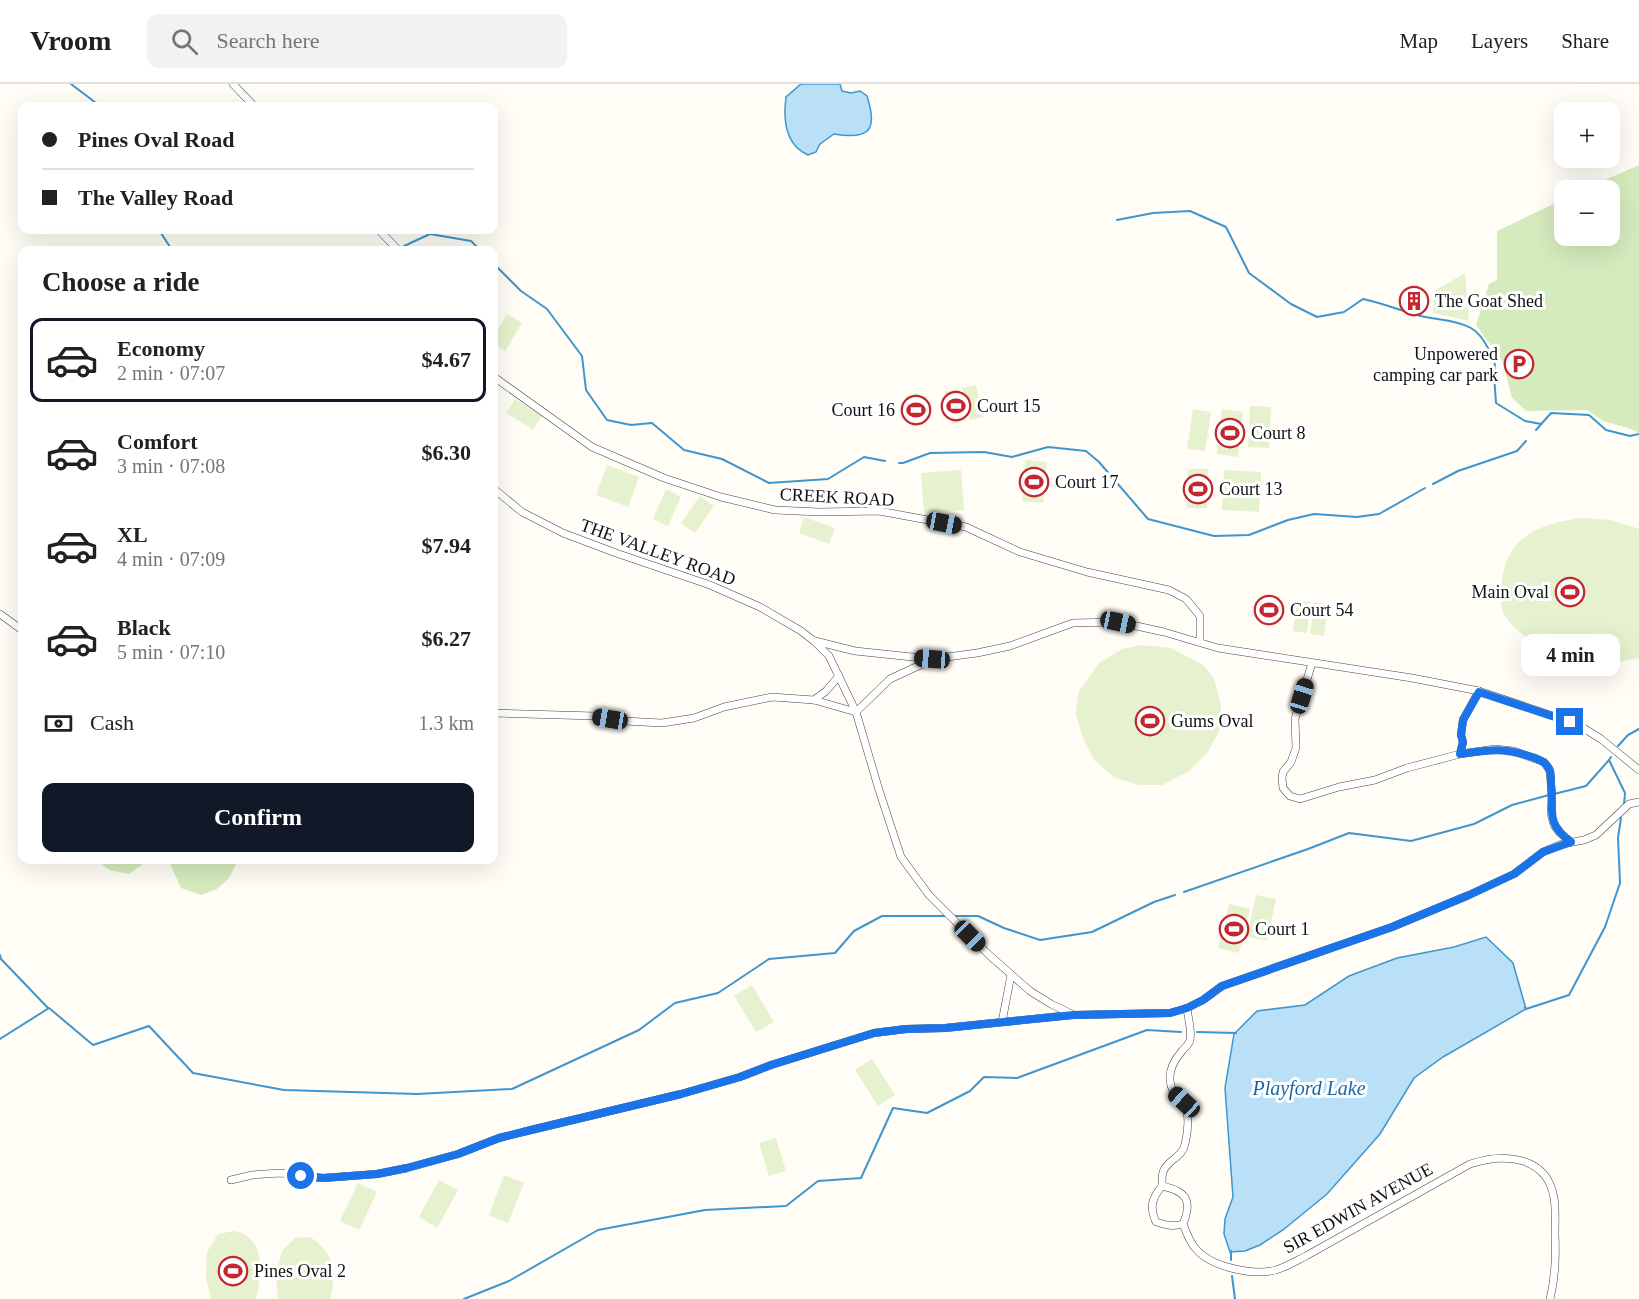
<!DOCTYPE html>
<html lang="en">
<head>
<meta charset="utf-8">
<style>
	:root { --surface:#fff; --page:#f2f2f2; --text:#202124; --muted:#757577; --line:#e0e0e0; --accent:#111827 }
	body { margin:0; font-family:"Times New Roman",serif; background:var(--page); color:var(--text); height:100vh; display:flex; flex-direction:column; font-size:22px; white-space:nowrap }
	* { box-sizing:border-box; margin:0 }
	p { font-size:20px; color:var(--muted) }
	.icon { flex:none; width:33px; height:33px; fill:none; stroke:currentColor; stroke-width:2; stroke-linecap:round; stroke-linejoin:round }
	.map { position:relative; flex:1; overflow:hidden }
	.details { position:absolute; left:18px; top:162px; width:480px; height:618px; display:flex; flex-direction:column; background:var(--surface); border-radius:12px; box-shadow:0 6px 24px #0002 }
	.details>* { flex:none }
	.banner { position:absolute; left:18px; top:18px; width:480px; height:132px; border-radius:12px; box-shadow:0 6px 24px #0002; display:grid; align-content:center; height:132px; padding:0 24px; background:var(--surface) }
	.buttons { position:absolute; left:1554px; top:18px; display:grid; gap:12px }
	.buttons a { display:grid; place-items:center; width:66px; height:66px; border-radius:12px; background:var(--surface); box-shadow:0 6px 24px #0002; font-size:30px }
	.end { position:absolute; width:27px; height:27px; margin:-14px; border:8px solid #1a73e8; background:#fff; box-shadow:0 0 0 3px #fff }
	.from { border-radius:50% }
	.bubble { position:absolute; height:42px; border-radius:12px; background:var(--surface); box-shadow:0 6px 24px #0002; font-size:20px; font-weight:600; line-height:42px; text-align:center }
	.car { position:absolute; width:18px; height:36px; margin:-18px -9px; border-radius:8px; box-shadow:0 0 4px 2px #0007; background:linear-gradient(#222 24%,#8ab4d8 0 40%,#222 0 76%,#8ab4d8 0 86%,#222 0) }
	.banner b { display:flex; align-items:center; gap:21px; height:57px; font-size:22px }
	.banner b+b { border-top:2px solid var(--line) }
	.banner i { width:15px; height:15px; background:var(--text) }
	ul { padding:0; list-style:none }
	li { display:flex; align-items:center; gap:18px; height:84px; margin:0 12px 9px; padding:0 12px; border:3px solid transparent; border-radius:12px }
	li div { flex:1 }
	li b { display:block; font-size:22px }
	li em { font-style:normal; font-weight:600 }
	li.current { border-color:var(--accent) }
	li>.icon { width:54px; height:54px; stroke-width:1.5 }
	h2 { padding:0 24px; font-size:27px; line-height:72px }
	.pay { display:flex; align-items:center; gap:15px; height:66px; padding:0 24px; font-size:22px }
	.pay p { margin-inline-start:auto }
	.cta { display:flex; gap:12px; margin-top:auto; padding:12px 24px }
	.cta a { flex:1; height:69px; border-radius:12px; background:var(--accent); color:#fff; font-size:24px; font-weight:600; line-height:69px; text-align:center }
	header { display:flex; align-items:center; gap:36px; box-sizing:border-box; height:84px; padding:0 30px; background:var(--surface); border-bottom:2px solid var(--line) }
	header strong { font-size:28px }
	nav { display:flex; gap:33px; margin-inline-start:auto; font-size:21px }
	.search { width:420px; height:54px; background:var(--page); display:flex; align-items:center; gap:15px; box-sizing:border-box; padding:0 21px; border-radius:12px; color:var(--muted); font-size:22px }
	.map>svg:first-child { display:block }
	.green { fill:#d5ebbd }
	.pitch { fill:#e6f2cf }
	.water { fill:#b9e0f7; stroke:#3f96cf; stroke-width:1.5 }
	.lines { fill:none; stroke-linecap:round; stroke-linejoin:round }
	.stream { stroke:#3f96cf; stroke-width:2 }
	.minor-casing { stroke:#444; stroke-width:8 }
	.minor { stroke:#fff; stroke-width:7 }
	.route { stroke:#1a73e8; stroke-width:8 }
	.labels { text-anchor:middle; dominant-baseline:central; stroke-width:6; stroke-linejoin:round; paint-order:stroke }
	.poi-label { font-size:18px; fill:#111; stroke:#fff; text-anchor:start }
	.street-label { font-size:18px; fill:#111; stroke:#fff }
	.water-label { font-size:20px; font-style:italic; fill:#1768a6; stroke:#fff }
</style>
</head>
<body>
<header>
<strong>Vroom</strong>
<div class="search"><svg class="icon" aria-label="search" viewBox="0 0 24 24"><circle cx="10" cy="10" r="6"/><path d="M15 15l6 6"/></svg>Search here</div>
<nav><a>Map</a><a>Layers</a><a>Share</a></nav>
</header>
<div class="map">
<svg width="1639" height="1215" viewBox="0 0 1639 1215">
	<rect width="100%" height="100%" fill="#fffdf5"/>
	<g class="green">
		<path d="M1639,81V349L1628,344L1603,337L1587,326L1526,327L1512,314L1503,278L1476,241L1489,200L1497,196V147L1564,115V152H1610V106H1582Z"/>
		<path d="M99,776H146L143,780L129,790C117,788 105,787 99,776Z"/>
		<path d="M170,776H238L229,794L217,805L201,811L181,804L170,779Z"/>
	</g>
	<g class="pitch">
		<path d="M1465,189L1469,237L1433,229L1434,207Z"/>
		<path d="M507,230L522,239L505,267L494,260V253Z"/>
		<path d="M976,301L983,333L970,336L962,304Z"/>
		<path d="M959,305L966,336L952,340L945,308Z"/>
		<path d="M919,309L926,340L912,343L905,312Z"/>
		<path d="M515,315L542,332L533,346L506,329Z"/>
		<path d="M1250,322L1271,323L1269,364L1248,363Z"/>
		<path d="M1193,325L1211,328L1205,367L1187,365Z"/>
		<path d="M1222,325L1243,328L1238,373L1217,370Z"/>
		<path d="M1025,376L1047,378L1043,419L1022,417Z"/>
		<path d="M607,381L639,393L628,423L596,411Z"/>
		<path d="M1188,385H1208L1207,424H1187Z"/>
		<path d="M961,386L964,426L924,429L921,389Z"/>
		<path d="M1224,386L1261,388L1259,428L1222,426Z"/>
		<path d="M666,405L681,413L668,442L653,435Z"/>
		<path d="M700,412L714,422L695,449L681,439Z"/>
		<path d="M804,433L835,444L829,460L799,449Z"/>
		<path d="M1582,434L1610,436L1639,445V574C1599,583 1553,578 1521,549C1515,544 1507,537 1503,528C1500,519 1501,506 1502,496C1507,451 1542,439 1582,434Z"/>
		<path d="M1263,511L1280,513L1275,542L1259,539Z"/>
		<path d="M1297,516L1311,518L1307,549L1293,547Z"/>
		<path d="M1314,518L1328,520L1324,552L1310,550Z"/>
		<path d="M1141,561L1171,564L1202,580L1214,594L1221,622V643L1208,668L1189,687L1162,701H1139L1115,694L1094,676L1083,654L1076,631L1078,609L1099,579L1122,565Z"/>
		<path d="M1256,811L1276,815L1267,857L1247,853Z"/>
		<path d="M1229,820L1250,825L1239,869L1218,864Z"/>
		<path d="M752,901L774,938L756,948L734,912Z"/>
		<path d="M872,975L895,1011L878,1022L855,986Z"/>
		<path d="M776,1054L786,1087L769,1092L759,1059Z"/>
		<path d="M504,1091L524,1099L508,1139L489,1131Z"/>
		<path d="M439,1096L458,1106L437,1144L419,1133Z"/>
		<path d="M358,1099L377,1108L359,1146L340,1137Z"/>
		<path d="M234,1147C238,1148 244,1149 247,1152C266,1165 260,1196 256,1215H211L206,1194L207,1168L218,1150Z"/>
		<path d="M310,1153C335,1169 337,1188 330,1215H278L276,1191L282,1167L295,1154Z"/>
	</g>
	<g class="water">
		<path d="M801,0H840L842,7L851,9L860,7L867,12C878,46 870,56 834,50L820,60L816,68L808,71C785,61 783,36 786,13Z"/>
		<path d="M1486,853L1513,879L1526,925L1443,973L1414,994L1380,1050L1327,1110L1283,1146L1260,1161L1245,1167L1230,1168L1224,1150L1225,1135L1233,1113L1225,1004L1234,950L1257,927L1305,921L1349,892L1397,874L1454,863Z"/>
	</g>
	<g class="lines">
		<g class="stream">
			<path d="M71,0L100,22"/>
			<path d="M1117,136L1153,129L1190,127L1226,143L1249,189L1291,220L1317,233L1344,228L1363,215C1382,219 1399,226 1417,231C1434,236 1455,235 1471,244C1478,248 1485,258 1489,266"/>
			<path d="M159,146L172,166"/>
			<path d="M404,162L430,150L471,157L480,166"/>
			<path d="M385,166H388"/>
			<path d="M494,180L521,207L547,225L582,272L586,306L607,336L631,341L652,339L684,366L722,375L769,399L828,395L864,373L885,377"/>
			<path d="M1495,278L1494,291L1496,319L1525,337L1541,340"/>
			<path d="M1536,346L1551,329L1589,331L1606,346L1630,352L1639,350"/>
			<path d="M899,379H903L930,369L984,368L1012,373L1048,363L1086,367L1099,378L1148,435L1214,452L1249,451L1288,436L1314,430L1357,433L1379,430L1425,404"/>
			<path d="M1433,400L1458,387L1517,367L1526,357"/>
			<path d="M1618,662L1628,651L1639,645"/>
			<path d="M1611,673L1609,676L1625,709L1624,720"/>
			<path d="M1554,710L1586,702L1609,676"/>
			<path d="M1184,808L1308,765L1349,749L1411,757L1474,740L1512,721L1549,711"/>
			<path d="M953,832H978L1004,844L1040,856L1092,848L1154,818L1175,811"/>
			<path d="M0,871L1,875L48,924"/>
			<path d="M1525,923L1526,925L1569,911L1605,843L1620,799L1618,754L1621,734"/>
			<path d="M1197,948L1236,949"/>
			<path d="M0,955L49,924L93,961L149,942L193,989L284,1006L417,1010L512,1005L639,946L675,919L718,909L769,875L835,869L854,847L882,832H947"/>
			<path d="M1231,1167V1176"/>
			<path d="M1232,1192L1235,1215"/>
			<path d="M464,1215L509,1197L598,1146L705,1126L786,1122L818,1097L861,1094L893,1024L927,1029L970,1007L984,993L1017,994L1147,946L1181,948"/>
		</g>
		<g class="minor-casing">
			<g id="minor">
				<path d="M233,0L254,22"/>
				<path d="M379,146L398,166"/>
				<path d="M494,293L592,363L664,394L721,413L775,426L819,428L879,427L966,443L1020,468L1087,488L1169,506L1186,515L1200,532V558"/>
				<path d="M494,405L522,428L563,449L616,469L710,501L760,523L801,547L814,557L829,572L856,628L879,706L901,773L929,811L989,871L1030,907L1051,920L1074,931L1170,929L1187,924L1203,916L1222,902L1392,843L1469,811L1514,790L1543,768L1562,760L1584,756L1596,751L1629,720L1639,718"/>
				<path d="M0,530L22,546"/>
				<path d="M815,557L855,567L932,575L977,569L1010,562L1073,539L1118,538L1164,548L1218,564L1412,594L1479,607L1577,640L1601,655L1639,686"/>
				<path d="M1312,579L1295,635L1296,664L1291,678L1283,688L1282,694L1283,704L1290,712L1300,715L1339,703L1375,696L1407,684L1460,670L1495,665L1514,667L1544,678L1550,687L1552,714L1551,730L1554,741L1560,749L1571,758"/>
				<path d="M814,616L826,607L839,592"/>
				<path d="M856,628L890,595L931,576"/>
				<path d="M494,629L595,632L624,637L662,639L694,634L724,623L772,613L814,616L856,628"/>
				<path d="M1460,670L1463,658L1461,651L1463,636L1479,607"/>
				<path d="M1002,938L1011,891"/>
				<path d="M231,1096L252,1091L280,1089L323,1094L377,1090L407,1084L458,1070L499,1054L531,1046L681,1010L740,993L771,981L874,949L906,945L945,944L1071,931"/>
				<path d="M1162,1102C1186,1107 1193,1116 1183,1140C1186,1148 1190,1159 1196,1165C1211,1183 1253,1192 1276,1186C1286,1183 1296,1177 1306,1172L1470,1080C1503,1069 1547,1071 1554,1114C1556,1126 1555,1139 1555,1151C1556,1172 1555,1195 1550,1215"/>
				<path d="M1162,1102C1162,1098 1162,1092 1163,1088C1167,1076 1183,1073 1185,1060C1188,1048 1190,1030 1184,1019C1179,1010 1171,1010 1170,996C1169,985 1175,975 1182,967C1185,963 1189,961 1190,956C1192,947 1188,934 1187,924"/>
				<path d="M1162,1102C1152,1114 1149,1123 1156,1138C1166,1141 1173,1143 1183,1140"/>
			</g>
		</g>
		<use href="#minor" class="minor"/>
	</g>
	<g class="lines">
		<path class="route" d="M301,1092L323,1094L377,1090L407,1084L458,1070L499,1054L531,1046L681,1010L740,993L771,981L874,949L906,945L945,944L1074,931L1170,929L1187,924L1203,916L1222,902L1392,843L1469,811L1514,790L1543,768L1571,758C1545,738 1554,729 1551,700C1551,696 1551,690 1550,687C1547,678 1540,676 1532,673C1502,663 1490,666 1460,670L1463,658L1461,651L1463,636L1479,608L1570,638"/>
	</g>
	<defs>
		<g id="building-ring" transform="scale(1.5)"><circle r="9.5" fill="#fff" stroke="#c4262e" stroke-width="1.5"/><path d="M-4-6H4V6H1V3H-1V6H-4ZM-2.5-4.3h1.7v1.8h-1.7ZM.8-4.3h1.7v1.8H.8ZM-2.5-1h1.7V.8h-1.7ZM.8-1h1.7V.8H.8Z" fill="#c4262e"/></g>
		<g id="parking-ring" transform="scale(1.5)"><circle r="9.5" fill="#fff" stroke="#c4262e" stroke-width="1.5"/><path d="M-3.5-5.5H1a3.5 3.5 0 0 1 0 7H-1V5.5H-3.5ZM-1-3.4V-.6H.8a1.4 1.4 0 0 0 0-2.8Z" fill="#c4262e"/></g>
		<g id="stadium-ring" transform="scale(1.5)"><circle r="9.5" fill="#fff" stroke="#c4262e" stroke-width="1.5"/><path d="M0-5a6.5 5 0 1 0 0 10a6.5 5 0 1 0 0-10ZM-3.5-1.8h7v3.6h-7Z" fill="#c4262e"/></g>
	</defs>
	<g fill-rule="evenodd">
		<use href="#building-ring" x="1414" y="217"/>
		<use href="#parking-ring" x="1519" y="280"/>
		<use href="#stadium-ring" x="956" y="322"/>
		<use href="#stadium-ring" x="916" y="326"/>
		<use href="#stadium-ring" x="1230" y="349"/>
		<use href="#stadium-ring" x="1034" y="398"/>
		<use href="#stadium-ring" x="1198" y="405"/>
		<use href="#stadium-ring" x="1570" y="508"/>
		<use href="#stadium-ring" x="1269" y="526"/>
		<use href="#stadium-ring" x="1150" y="637"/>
		<use href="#stadium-ring" x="1234" y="845"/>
		<use href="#stadium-ring" x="233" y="1187"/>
	</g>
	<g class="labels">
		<g class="poi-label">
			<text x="1435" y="217">The Goat Shed</text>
			<text x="1498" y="270" text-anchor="end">Unpowered<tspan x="1498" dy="21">camping car park</tspan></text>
			<text x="977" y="322">Court 15</text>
			<text x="895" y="326" text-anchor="end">Court 16</text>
			<text x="1251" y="349">Court 8</text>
			<text x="1055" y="398">Court 17</text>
			<text x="1219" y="405">Court 13</text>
			<text x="1549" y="508" text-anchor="end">Main Oval</text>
			<text x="1290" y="526">Court 54</text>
			<text x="1171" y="637">Gums Oval</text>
			<text x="1255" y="845">Court 1</text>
			<text x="254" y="1187">Pines Oval 2</text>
		</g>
		<g class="street-label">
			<text transform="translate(837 413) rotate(3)">CREEK ROAD</text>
			<text transform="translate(658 468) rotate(20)">THE VALLEY ROAD</text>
			<text transform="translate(1358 1124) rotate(-29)">SIR EDWIN AVENUE</text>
		</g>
		<g class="water-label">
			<text x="1309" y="1004">Playford Lake</text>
		</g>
	</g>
</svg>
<div class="buttons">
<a>+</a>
<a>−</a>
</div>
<i class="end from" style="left:301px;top:1092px"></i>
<i class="end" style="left:1570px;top:638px"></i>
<div class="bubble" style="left:1521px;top:550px;width:99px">4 min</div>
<i class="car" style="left:944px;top:439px;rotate:101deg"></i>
<i class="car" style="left:1118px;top:538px;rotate:102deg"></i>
<i class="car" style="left:932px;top:575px;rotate:274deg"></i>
<i class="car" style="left:1302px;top:612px;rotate:17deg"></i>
<i class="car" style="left:610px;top:635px;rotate:279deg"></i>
<i class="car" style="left:970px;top:852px;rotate:135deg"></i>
<i class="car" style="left:1184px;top:1018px;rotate:312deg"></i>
<div class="banner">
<b><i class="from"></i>Pines Oval Road</b>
<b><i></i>The Valley Road</b>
</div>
<section class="details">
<h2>Choose a ride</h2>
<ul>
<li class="current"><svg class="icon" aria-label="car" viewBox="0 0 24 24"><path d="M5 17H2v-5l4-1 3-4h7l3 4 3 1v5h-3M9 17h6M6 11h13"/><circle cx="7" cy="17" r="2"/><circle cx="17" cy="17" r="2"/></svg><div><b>Economy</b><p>2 min · 07:07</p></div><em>$4.67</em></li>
<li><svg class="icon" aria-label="car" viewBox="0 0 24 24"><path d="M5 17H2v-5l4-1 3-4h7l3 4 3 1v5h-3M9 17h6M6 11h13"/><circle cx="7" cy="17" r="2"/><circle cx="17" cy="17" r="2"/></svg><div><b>Comfort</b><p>3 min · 07:08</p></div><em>$6.30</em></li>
<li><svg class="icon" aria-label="car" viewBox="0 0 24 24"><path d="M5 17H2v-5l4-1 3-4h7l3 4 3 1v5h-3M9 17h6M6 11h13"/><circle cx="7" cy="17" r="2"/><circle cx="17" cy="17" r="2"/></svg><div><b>XL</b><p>4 min · 07:09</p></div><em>$7.94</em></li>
<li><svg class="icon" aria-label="car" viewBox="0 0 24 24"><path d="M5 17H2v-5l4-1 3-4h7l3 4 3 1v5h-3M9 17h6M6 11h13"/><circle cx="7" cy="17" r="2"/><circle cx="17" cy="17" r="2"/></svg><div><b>Black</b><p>5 min · 07:10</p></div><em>$6.27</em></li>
</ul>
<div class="pay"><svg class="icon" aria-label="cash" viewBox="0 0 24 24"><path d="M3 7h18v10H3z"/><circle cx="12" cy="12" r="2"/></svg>Cash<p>1.3 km</p></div>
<div class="cta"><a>Confirm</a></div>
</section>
</div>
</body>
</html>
